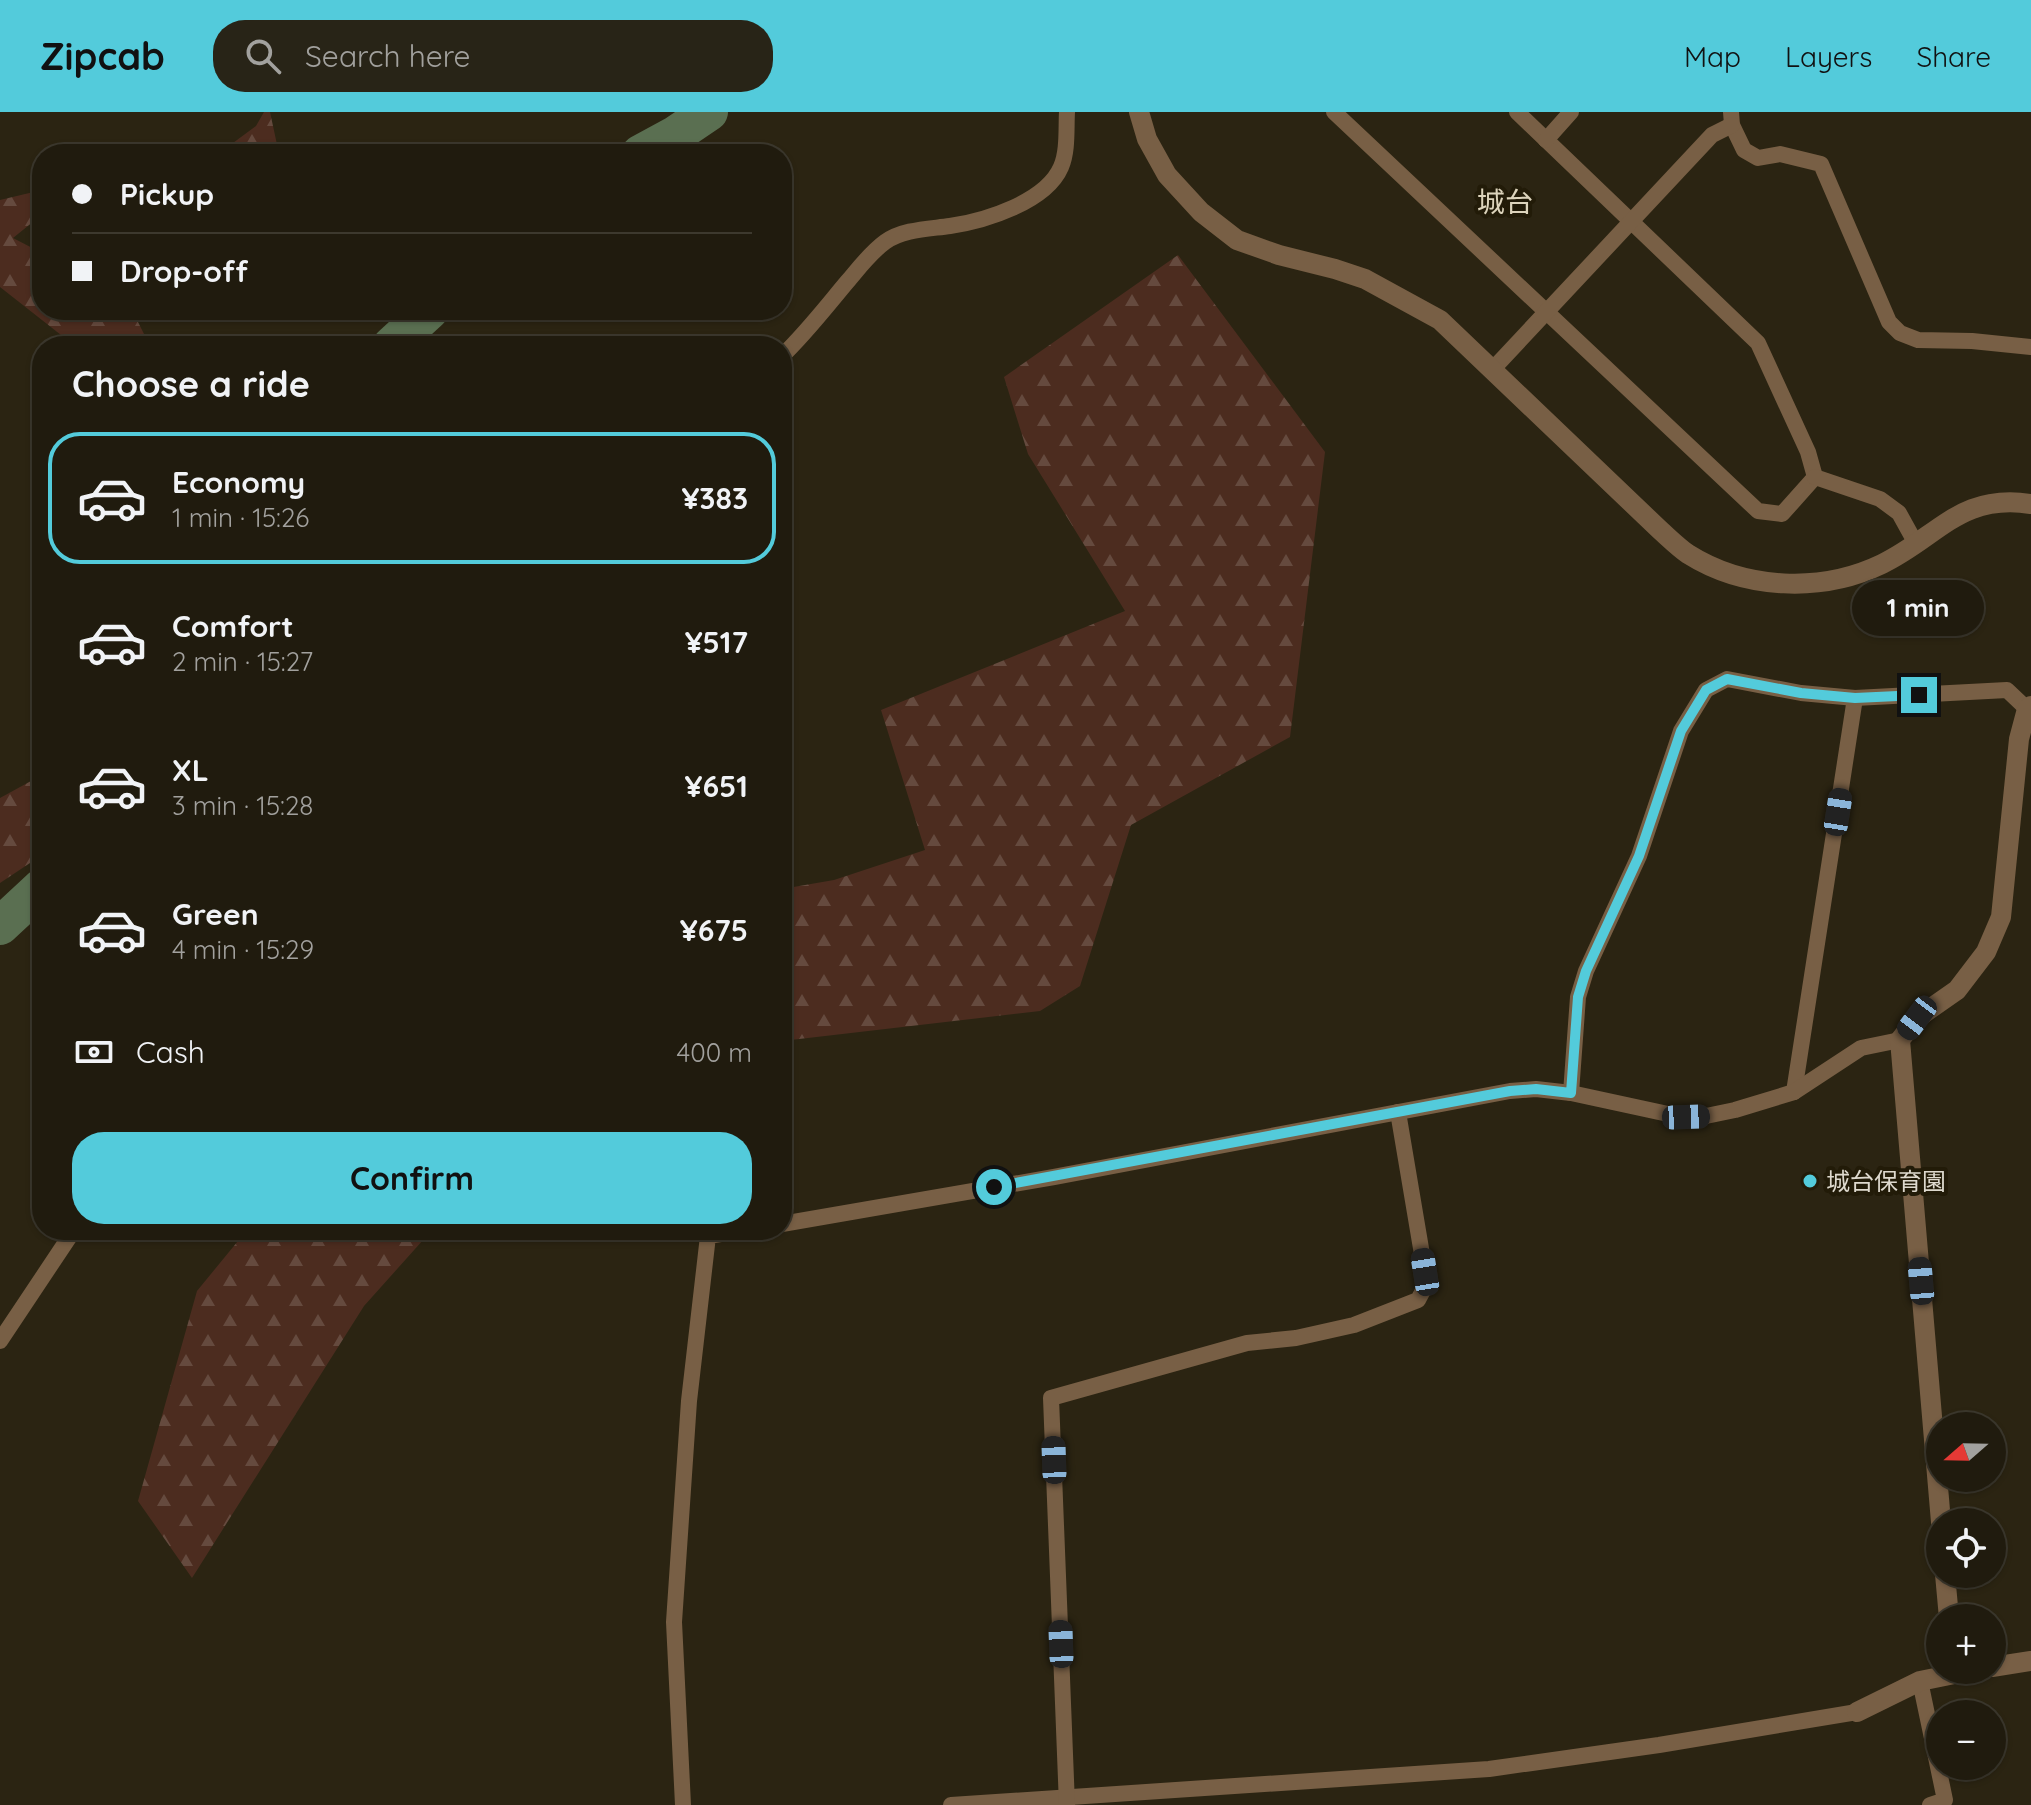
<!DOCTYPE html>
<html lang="en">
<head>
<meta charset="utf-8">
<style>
	:root { --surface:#201b0e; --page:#282417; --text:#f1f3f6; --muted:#a2a19e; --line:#3d392e; --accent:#53cbdb }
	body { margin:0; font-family:Quicksand,"Noto Sans JP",sans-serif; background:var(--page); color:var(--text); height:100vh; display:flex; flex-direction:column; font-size:30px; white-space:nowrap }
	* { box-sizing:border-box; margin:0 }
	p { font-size:26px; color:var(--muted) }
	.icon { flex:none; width:44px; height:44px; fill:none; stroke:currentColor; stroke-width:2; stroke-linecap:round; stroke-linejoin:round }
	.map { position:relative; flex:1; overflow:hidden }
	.drawer { position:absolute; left:32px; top:224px; width:760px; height:904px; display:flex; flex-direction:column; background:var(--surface); border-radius:32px; box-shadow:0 2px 6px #0004,0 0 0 2px var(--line) }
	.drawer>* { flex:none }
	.hud { position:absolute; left:32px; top:32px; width:760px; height:176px; border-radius:32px; box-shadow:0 2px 6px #0004,0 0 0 2px var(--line); display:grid; align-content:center; height:176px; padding:0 40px; background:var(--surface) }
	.needle { width:52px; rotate:250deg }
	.fabs { position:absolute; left:1926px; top:1300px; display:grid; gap:16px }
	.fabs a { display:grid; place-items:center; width:80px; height:80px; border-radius:50%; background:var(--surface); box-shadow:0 2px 6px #0004,0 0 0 2px var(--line); font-size:40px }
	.end { position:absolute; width:36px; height:36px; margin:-18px; border:10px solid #53cbdb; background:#111; box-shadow:0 0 0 4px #111 }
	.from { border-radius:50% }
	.bubble { position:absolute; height:56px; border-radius:28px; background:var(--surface); box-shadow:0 2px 6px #0004,0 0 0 2px var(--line); font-size:26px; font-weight:700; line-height:56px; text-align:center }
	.car { position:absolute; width:24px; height:48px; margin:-24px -12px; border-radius:10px; box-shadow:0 0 6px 2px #0007; background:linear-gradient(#222 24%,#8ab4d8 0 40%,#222 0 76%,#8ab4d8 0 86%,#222 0) }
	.hud b { display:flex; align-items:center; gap:28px; height:76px; font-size:30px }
	.hud b+b { border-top:2px solid var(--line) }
	.hud i { width:20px; height:20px; background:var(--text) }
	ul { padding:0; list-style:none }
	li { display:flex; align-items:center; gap:24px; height:132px; margin:0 16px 12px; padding:0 24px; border:4px solid transparent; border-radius:32px }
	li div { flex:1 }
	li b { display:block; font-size:30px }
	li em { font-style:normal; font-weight:700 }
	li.current { border-color:var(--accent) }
	li>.icon { width:72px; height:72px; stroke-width:1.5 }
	h2 { padding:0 40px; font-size:36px; line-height:96px }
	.pay { display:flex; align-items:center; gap:20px; height:88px; padding:0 40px; font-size:30px }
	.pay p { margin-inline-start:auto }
	.button { display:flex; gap:16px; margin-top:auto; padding:16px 40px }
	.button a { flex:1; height:92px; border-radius:32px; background:var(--accent); color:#111; font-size:32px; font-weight:700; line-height:92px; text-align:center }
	header { display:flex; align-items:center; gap:48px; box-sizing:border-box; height:112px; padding:0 40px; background:var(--accent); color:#111 }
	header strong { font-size:38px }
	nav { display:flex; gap:44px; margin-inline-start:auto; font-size:28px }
	.search { width:560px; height:72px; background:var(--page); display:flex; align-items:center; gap:20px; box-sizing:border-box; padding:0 28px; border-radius:32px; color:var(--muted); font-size:30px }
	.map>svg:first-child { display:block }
	.forest { fill:url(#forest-firs) }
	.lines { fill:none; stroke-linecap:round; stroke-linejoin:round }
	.river { stroke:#5a6f51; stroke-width:38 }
	.minor { stroke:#785f45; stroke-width:16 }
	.tertiary { stroke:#785f45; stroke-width:20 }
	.route { stroke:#53cbdb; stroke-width:10 }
	.poi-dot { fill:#53cbdb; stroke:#221b08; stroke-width:3 }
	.labels { text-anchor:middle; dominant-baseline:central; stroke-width:8; stroke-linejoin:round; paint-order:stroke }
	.poi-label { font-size:24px; fill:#ded9ce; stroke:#221b08; text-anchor:start }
	.quarter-label { font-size:28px; fill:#ddd4bc; stroke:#221b08 }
</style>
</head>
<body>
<header>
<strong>Zipcab</strong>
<div class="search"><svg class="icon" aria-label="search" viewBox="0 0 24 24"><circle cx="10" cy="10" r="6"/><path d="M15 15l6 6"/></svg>Search here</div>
<nav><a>Map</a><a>Layers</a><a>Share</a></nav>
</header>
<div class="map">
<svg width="2031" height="1693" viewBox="0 0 2031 1693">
	<defs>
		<pattern id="forest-firs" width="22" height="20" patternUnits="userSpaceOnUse" patternTransform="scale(2)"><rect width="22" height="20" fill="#4c2c1f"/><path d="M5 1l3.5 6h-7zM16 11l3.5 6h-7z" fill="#654a3e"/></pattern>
	</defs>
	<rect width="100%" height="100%" fill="#2b2412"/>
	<g class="forest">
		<path d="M264,0H270L279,42H218L256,14Z"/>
		<path d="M42,78V109H34L13,126L42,141V198H128L136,206L150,234H75L0,175V88Z"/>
		<path d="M1178,143L1325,340L1290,625L1131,713L1080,874L1040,899L782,929V777L834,768L925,738L881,598L1125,499L1028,342L1004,265Z"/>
		<path d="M42,663V743L0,771V686Z"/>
		<path d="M247,1118H432L364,1194L192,1466L138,1389L197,1179Z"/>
	</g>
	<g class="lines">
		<g class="river">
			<path d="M640,42L675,23L709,0"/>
			<path d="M391,234L430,198"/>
			<path d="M0,814L42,775"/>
		</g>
		<g class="minor">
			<path d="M1334,0L1758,399L1782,402L1815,365"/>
			<path d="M1517,0L1758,231L1808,340L1815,365"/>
			<path d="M1731,0L1732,13L1744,38L1758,46L1780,42L1821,52L1889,210L1900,221L1918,228L1972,229L2031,235"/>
			<path d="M1546,28L1571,0"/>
			<path d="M782,244C806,221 826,195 847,170C859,156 870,141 885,130C903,117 929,117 950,114C985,109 1046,90 1061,55C1068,39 1066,17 1067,0"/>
			<path d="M1492,258L1712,23L1732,13"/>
			<path d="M1815,365L1880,387L1899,401L1915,430"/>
			<path d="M1794,980L1855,586"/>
			<path d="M1571,981L1578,885L1586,859L1639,744L1681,619L1706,578L1727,567L1801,581L1855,586L2007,578L2027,597"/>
			<path d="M782,1112L1054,1065L1510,979L1536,977L1571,981L1668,1002L1706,1004L1735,998L1794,980L1861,936L1900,928"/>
			<path d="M0,1229L74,1118"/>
			<path d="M1920,1569L1945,1688L1930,1693"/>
			<path d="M683,1693L674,1510L689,1289L708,1124L746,1118"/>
			<path d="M951,1693L1489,1657L1659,1633L1857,1600"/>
			<path d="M1067,1693L1051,1286L1247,1231L1296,1226L1354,1213L1418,1188L1426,1173L1425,1160L1398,1000"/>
		</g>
		<g class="tertiary">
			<path d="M1139,0L1147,27L1167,63L1201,100L1237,128L1279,143L1335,157L1365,167L1440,208L1660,418C1669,426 1678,435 1688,442C1745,478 1822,481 1882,452C1938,425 1960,381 2031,392"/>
			<path d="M1941,1410L1900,928L1917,906L1957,878L1986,840L2001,805L2019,627L2027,597L2031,594"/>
			<path d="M1945,1462L1949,1506"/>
			<path d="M1992,1555L2031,1549"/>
			<path d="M1857,1600L1920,1569L1974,1558"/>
		</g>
	</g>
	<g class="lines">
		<path class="route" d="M994,1075L1510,979L1536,977L1571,981L1578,885L1586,859L1639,744L1681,619L1706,578L1727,567L1801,581L1855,586L1919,583"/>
	</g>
	<circle class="poi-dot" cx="1810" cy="1069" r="8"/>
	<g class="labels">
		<g class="poi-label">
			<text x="1826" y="1069">城台保育園</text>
		</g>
		<g class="quarter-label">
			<text x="1505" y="89">城台</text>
		</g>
	</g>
</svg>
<div class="fabs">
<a><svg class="needle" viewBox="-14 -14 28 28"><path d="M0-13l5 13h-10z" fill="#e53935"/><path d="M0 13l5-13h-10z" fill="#a2a19e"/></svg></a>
<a><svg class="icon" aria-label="locate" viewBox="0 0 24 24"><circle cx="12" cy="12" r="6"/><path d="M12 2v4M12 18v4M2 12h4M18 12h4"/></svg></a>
<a>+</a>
<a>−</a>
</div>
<i class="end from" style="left:994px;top:1075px"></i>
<i class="end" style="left:1919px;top:583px"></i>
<div class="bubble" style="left:1852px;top:468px;width:132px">1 min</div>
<i class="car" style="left:1838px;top:700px;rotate:9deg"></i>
<i class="car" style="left:1917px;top:906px;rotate:217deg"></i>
<i class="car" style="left:1686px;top:1005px;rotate:88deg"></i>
<i class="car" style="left:1425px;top:1160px;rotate:351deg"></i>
<i class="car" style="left:1921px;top:1169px;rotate:355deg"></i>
<i class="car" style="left:1054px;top:1348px;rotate:358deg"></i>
<i class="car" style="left:1061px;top:1532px;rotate:358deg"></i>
<div class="hud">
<b><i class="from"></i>Pickup</b>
<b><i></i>Drop-off</b>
</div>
<section class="drawer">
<h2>Choose a ride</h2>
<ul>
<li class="current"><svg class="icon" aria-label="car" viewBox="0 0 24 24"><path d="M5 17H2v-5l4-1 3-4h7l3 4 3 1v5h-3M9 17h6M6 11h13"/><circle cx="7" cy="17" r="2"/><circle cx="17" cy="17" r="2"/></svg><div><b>Economy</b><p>1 min · 15:26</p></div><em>¥383</em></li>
<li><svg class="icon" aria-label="car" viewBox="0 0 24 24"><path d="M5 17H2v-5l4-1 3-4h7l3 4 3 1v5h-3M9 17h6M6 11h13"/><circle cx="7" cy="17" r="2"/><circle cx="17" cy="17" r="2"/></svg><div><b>Comfort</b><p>2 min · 15:27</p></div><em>¥517</em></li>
<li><svg class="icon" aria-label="car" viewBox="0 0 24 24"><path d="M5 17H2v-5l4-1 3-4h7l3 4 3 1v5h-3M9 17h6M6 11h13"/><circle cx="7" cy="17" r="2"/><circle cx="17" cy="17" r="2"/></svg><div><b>XL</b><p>3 min · 15:28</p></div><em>¥651</em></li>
<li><svg class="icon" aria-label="car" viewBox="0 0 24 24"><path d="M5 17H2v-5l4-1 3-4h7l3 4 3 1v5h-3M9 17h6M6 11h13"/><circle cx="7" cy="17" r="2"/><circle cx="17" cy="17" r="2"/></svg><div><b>Green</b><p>4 min · 15:29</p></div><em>¥675</em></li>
</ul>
<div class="pay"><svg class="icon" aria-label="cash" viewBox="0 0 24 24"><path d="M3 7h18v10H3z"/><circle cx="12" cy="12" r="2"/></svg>Cash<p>400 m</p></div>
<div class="button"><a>Confirm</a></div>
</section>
</div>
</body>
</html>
